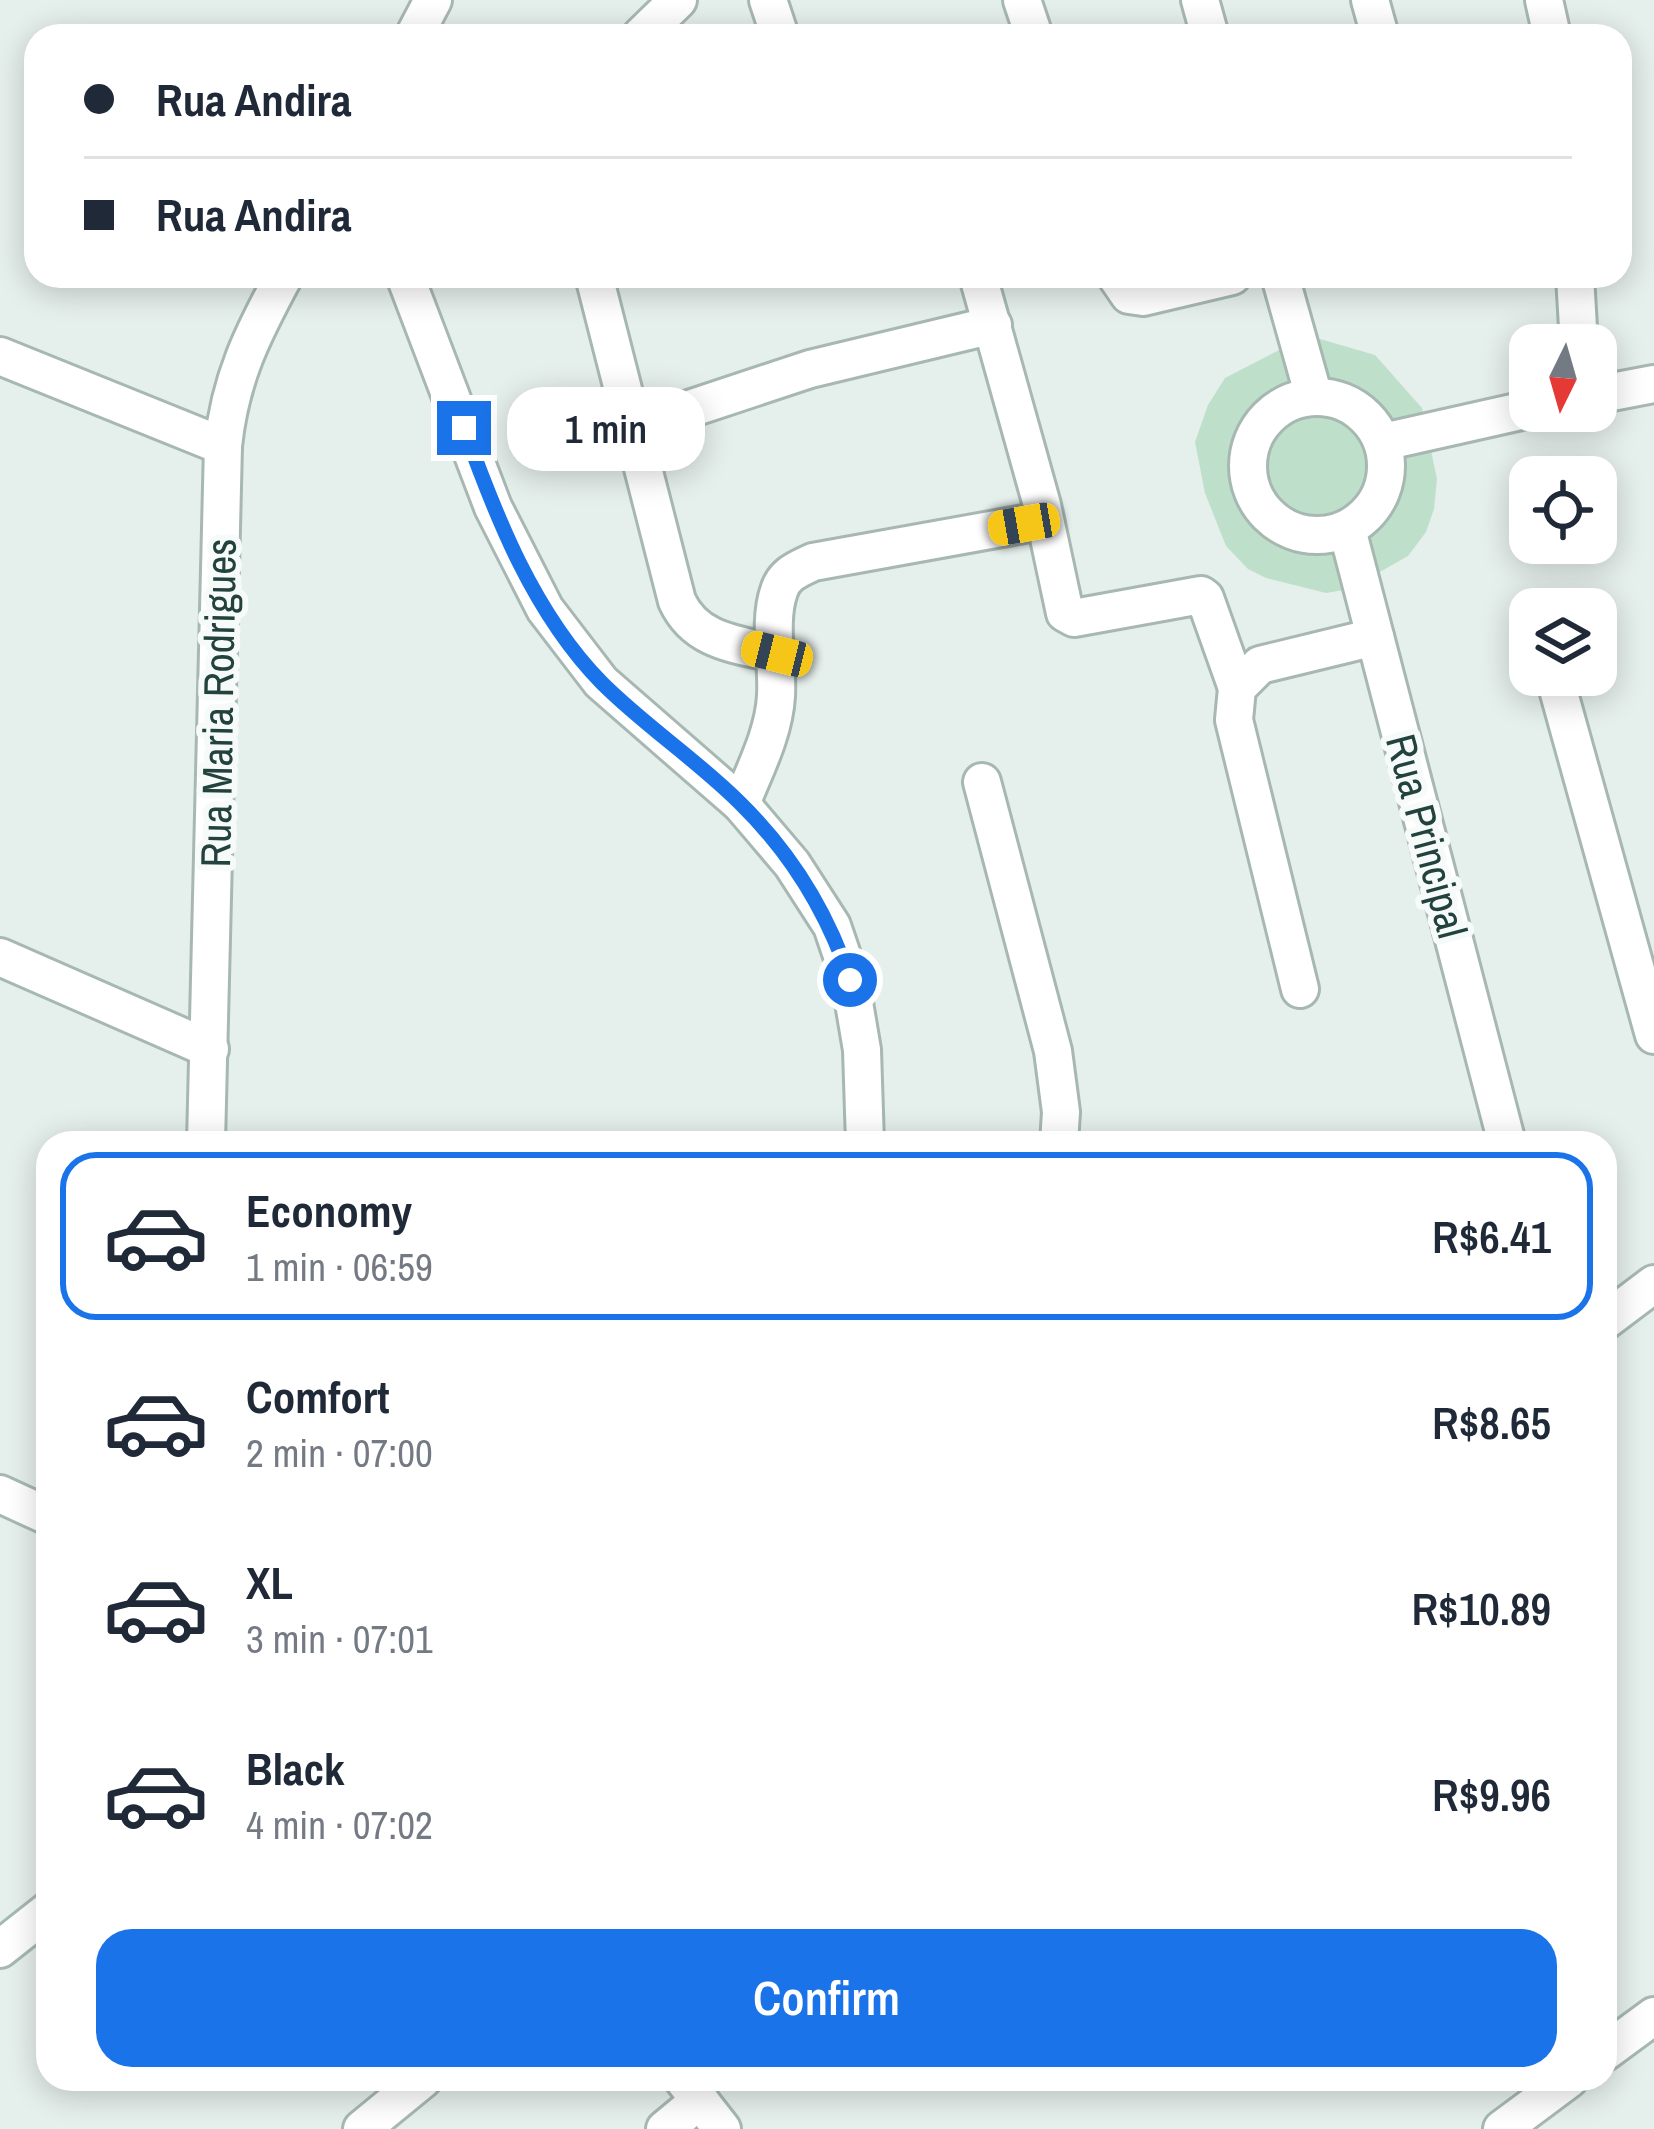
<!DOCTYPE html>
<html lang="en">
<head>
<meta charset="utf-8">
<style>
	:root { --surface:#fff; --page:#f2f2f3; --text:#1f2937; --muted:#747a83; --line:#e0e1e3; --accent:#1a73e8 }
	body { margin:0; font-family:"Archivo Narrow",sans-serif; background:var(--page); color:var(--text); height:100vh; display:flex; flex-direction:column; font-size:45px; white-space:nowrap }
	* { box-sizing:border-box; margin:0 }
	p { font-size:39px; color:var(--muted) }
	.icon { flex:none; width:66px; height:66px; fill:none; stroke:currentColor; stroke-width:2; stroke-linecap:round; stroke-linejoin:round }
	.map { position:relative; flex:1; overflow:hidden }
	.details { position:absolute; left:36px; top:1131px; width:1581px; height:960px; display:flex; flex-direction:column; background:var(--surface); border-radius:36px; box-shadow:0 6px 30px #0003 }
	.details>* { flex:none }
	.banner { position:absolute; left:24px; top:24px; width:1608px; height:264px; border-radius:36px; box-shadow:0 6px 30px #0003; display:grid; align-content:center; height:264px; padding:0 60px; background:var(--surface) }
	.needle { width:78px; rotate:185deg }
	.tools { position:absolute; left:1509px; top:324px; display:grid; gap:24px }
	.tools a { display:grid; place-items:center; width:108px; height:108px; border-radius:24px; background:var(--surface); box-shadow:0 6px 30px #0003; font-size:60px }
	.end { position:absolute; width:54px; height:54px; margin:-27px; border:15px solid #1a73e8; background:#fff; box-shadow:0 0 0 6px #fff }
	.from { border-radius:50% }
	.bubble { position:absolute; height:84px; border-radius:36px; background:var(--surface); box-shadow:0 6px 30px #0003; font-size:39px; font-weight:600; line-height:84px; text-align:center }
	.car { position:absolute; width:36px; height:72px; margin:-36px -18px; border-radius:15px; box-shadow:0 0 9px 3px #0007; background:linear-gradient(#f5c518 24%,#345 0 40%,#f5c518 0 76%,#345 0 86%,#f5c518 0) }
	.banner b { display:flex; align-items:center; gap:42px; height:114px; font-size:45px }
	.banner b+b { border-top:3px solid var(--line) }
	.banner i { width:30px; height:30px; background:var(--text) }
	ul { padding:21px 0 0; list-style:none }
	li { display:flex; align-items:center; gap:36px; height:168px; margin:0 24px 18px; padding:0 36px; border:6px solid transparent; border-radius:36px }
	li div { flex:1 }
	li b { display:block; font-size:45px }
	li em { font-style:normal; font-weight:600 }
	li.on { border-color:var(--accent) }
	li>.icon { width:108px; height:108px; stroke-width:1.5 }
	.cta { display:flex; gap:24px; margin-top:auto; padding:24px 60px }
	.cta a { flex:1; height:138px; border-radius:36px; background:var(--accent); color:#fff; font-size:48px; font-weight:600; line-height:138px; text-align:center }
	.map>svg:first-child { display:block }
	.green { fill:#bee0cb }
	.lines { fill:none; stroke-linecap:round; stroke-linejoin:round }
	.minor-casing { stroke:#a7b8b3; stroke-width:42 }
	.tertiary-casing { stroke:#a7b8b3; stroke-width:42 }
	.minor { stroke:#fff; stroke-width:36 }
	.tertiary { stroke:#fff; stroke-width:36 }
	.route { stroke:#1a73e8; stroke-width:15 }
	.labels { text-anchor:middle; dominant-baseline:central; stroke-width:12; stroke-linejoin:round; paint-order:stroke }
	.street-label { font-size:42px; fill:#23423d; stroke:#f6fbf9 }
</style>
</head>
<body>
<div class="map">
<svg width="1654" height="2129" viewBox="0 0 1654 2129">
	<rect width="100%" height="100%" fill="#e5efeb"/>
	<path class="green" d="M1320,339L1375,355L1422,408L1437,479L1434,509L1426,532L1408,556L1350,589L1326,593L1266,578L1248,569L1226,546L1205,493L1195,442L1208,405L1225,378L1287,346Z"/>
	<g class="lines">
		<g class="minor-casing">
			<g id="minor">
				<path d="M768,0L780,36"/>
				<path d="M1022,0L1034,36"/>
				<path d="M1200,0L1210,36"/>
				<path d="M1370,0L1380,36"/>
				<path d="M1544,0L1552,36"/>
				<path d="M414,36L433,0"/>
				<path d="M641,36L678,0"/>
				<path d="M405,276L493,507L545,609L601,682L741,804L792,864L832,926L850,979L862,1050L865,1143"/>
				<path d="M594,276L677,601C696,642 736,644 777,654"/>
				<path d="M978,276L1042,505L1065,613L1074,618L1201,595L1205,598L1237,688"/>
				<path d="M1116,276L1129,295L1143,297L1232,276"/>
				<path d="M1280,276L1314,397"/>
				<path d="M1575,276L1579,345"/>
				<path d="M0,356L223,446"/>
				<path d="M1596,395L1654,384"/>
				<circle cx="1317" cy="466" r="69"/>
				<path d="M632,428L810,369L993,325"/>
				<path d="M1383,442L1530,409"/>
				<path d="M1347,529L1507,1143"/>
				<path d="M1554,675L1654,1035"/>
				<path d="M982,782L1053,1051L1061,1112L1059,1143"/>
				<path d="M741,804C755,769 774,733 776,696C778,663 768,622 779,591C784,574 798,569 813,562L1024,524"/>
				<path d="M0,957L210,1049"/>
				<path d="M1300,989L1234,720L1237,688L1260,665L1375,637"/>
				<path d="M206,1143L223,446C230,379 252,335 284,276"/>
				<path d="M0,1494L48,1516"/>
				<path d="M1605,2052L1654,2016"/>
				<path d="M362,2129L423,2079"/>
				<path d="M665,2129L700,2100"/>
				<path d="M1502,2129L1569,2079"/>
			</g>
		</g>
		<g class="tertiary-casing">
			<g id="tertiary">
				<path d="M1605,1321L1654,1284"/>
				<path d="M0,1949L48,1911"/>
				<path d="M683,2079L722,2129"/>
			</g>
		</g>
		<use href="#minor" class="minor"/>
		<use href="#tertiary" class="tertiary"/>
	</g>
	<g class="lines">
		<path class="route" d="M464,428C496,517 534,614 602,683C645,726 697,760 740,803C792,854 827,911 850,980"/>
	</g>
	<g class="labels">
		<g class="street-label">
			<text transform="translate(218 703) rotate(-89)">Rua Maria Rodrigues</text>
			<text transform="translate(1427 836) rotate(75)">Rua Principal</text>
		</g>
	</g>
</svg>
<div class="tools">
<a><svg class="needle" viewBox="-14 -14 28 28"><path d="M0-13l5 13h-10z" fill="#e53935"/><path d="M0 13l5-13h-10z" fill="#747a83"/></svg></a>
<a><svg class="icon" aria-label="locate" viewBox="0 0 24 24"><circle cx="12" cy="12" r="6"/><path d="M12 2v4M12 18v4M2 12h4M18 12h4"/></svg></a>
<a><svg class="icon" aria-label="layers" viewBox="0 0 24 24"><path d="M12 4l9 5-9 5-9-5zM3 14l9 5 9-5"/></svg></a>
</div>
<i class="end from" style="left:850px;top:980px"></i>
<i class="end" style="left:464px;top:428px"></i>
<div class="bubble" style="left:507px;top:387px;width:198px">1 min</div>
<i class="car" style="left:1024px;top:524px;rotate:260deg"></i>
<i class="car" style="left:777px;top:654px;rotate:284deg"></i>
<div class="banner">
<b><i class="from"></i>Rua Andira</b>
<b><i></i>Rua Andira</b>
</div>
<section class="details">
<ul>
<li class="on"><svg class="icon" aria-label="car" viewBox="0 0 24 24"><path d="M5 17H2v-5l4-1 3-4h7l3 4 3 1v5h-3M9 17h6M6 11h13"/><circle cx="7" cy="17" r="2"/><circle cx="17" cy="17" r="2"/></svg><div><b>Economy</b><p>1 min · 06:59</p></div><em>R$6.41</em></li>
<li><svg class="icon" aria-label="car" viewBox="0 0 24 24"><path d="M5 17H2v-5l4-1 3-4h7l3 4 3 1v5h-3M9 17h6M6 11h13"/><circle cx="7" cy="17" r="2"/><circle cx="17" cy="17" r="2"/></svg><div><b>Comfort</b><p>2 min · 07:00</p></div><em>R$8.65</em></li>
<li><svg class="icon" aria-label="car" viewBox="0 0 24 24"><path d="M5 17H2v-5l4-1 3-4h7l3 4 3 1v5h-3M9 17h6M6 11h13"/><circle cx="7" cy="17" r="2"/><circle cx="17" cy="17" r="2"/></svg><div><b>XL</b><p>3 min · 07:01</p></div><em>R$10.89</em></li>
<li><svg class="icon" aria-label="car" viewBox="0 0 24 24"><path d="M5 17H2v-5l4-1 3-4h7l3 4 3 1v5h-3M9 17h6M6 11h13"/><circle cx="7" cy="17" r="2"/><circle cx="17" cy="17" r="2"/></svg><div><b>Black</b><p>4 min · 07:02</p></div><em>R$9.96</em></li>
</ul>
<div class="cta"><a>Confirm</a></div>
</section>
</div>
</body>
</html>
